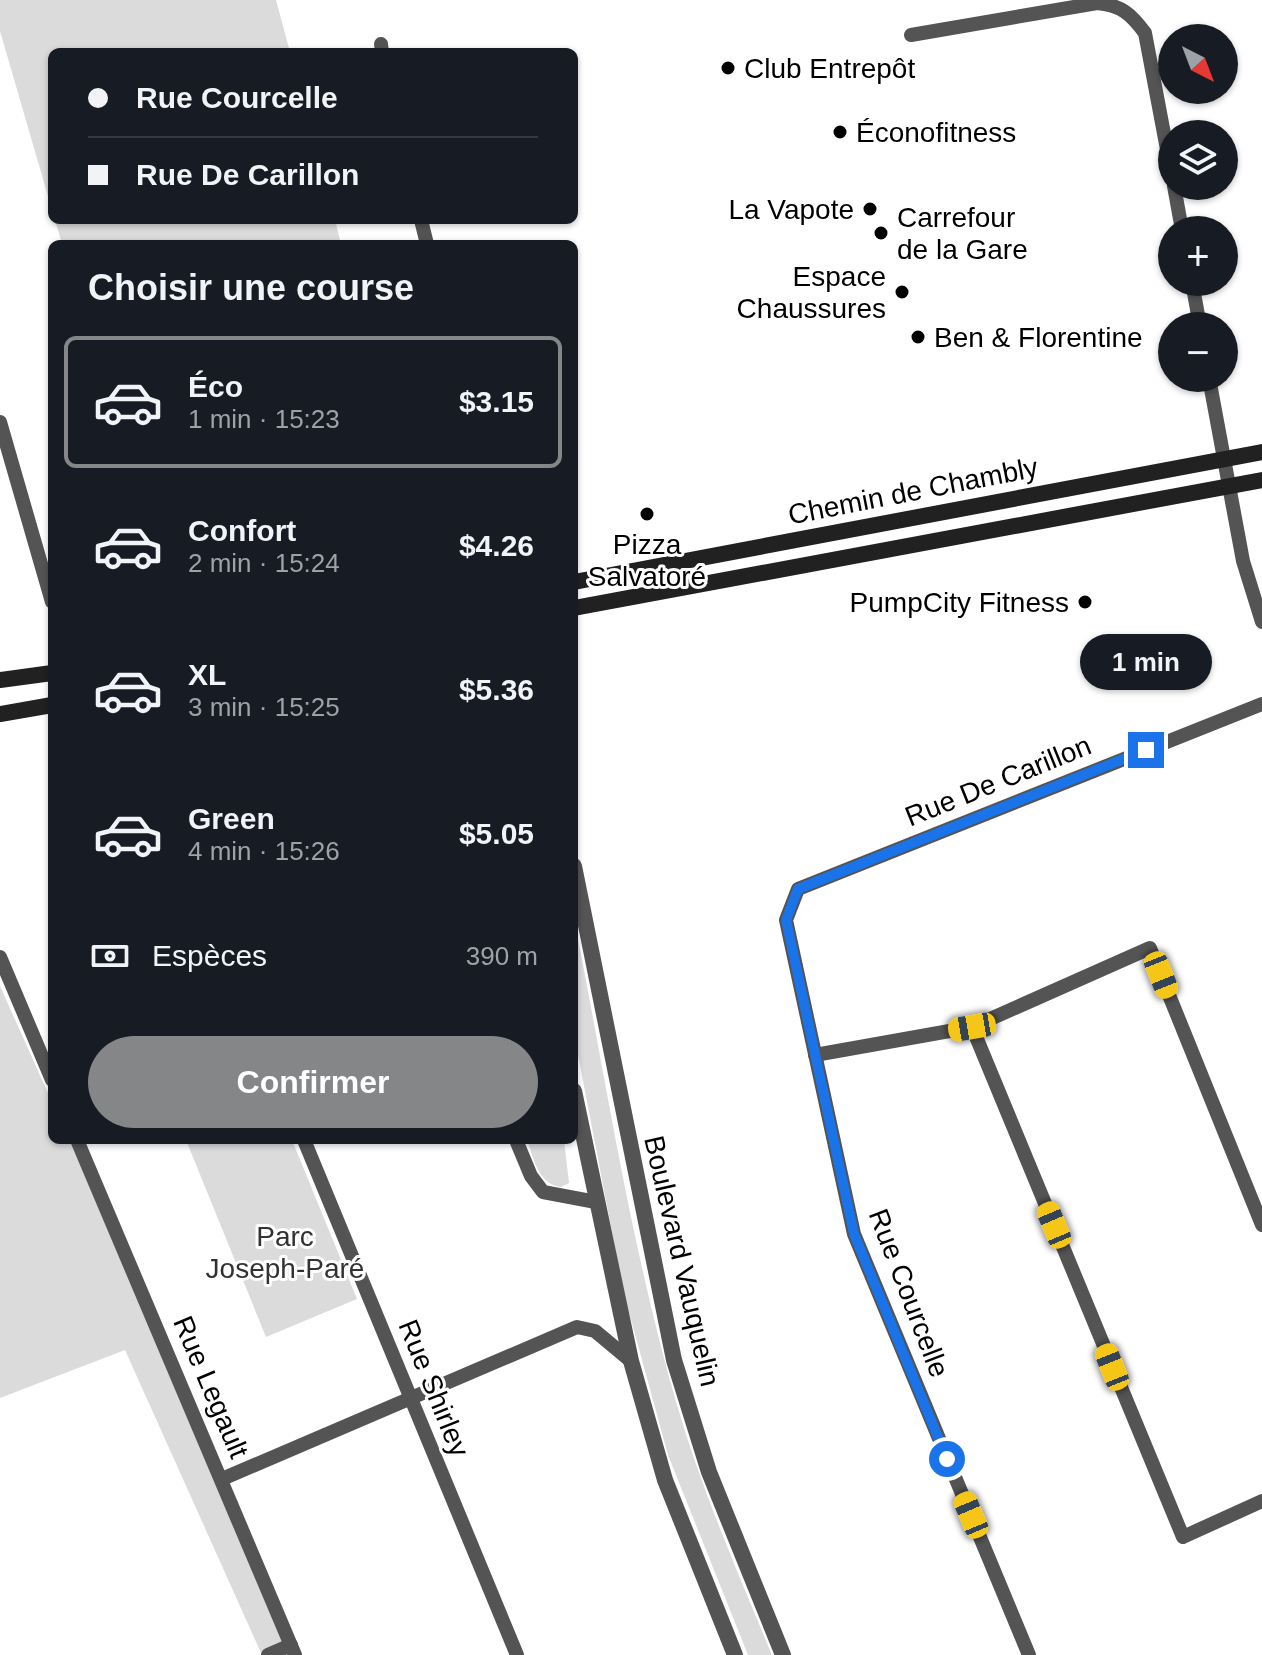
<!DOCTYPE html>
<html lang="fr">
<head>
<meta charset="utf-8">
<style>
	:root { --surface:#171b24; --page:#20242c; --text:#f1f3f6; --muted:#9ea1a6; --line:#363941; --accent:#858687 }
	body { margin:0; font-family:Helvetica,sans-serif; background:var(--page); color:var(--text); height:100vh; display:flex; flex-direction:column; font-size:30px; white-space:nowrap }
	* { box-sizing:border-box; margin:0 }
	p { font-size:26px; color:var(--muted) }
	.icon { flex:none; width:44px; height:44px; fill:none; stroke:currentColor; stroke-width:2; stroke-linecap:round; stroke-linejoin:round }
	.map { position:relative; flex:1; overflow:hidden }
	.drawer { position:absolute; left:48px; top:240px; width:530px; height:904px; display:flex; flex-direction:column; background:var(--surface); border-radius:12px; box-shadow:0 2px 6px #0004 }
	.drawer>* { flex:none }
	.hud { position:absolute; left:48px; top:48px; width:530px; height:176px; border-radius:12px; box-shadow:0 2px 6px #0004; display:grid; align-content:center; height:176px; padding:0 40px; background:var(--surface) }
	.needle { width:52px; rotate:138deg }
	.tools { position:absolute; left:1158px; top:24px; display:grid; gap:16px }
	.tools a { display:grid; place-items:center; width:80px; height:80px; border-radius:50%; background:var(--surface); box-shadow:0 2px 6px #0004; font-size:40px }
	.end { position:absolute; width:36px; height:36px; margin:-18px; border:10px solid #1a73e8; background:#fff; box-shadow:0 0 0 4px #fff }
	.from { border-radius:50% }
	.bubble { position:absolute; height:56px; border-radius:28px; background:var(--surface); box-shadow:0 2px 6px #0004; font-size:26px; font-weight:700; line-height:56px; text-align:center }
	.car { position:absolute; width:24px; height:48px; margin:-24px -12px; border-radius:10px; box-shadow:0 0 6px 2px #0007; background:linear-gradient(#f5c518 24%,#345 0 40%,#f5c518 0 76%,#345 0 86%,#f5c518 0) }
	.hud b { display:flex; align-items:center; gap:28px; height:76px; font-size:30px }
	.hud b+b { border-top:2px solid var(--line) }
	.hud i { width:20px; height:20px; background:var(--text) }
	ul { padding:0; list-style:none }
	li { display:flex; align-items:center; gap:24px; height:132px; margin:0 16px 12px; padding:0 24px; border:4px solid transparent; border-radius:12px }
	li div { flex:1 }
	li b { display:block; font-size:30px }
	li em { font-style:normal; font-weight:700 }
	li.on { border-color:var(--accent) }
	li>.icon { width:72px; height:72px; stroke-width:1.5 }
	h2 { padding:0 40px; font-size:36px; line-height:96px }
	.pay { display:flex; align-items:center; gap:20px; height:88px; padding:0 40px; font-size:30px }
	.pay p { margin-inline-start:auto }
	.cta { display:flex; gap:16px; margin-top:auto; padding:16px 40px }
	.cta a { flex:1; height:92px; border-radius:48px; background:var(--accent); color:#fff; font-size:32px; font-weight:700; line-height:92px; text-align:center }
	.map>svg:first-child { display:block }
	.green { fill:#dbdbdb }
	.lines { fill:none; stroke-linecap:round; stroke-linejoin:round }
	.minor { stroke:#545454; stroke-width:14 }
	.tertiary { stroke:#545454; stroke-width:16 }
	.secondary { stroke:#212121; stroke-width:16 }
	.route { stroke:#1a73e8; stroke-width:10 }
	.poi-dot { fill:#000; stroke:#fff; stroke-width:3 }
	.labels { text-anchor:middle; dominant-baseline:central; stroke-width:6; stroke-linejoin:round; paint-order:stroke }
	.poi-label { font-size:28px; fill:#000; stroke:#fff; text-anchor:start }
	.street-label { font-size:28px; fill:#000; stroke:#fff }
	.park-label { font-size:28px; fill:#323232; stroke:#fff }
</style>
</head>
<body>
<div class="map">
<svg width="1262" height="1655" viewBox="0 0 1262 1655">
	<rect width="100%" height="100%" fill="#fff"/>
	<g class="green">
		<path d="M0,0H276L290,52H52V210L0,31Z"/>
		<path d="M55,220H335L341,244H62Z"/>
		<path d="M574,918C606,1081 631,1247 677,1405C702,1491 738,1573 772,1655H748L668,1455L624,1294L574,1034Z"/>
		<path d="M0,986L52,1102V1140H69L222,1479L291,1645L262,1655L125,1350L0,1398Z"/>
		<path d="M186,1140H292L357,1299L266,1337Z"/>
		<path d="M527,1140H564L569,1183L561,1187C538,1184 534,1159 527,1140Z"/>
	</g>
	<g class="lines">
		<g class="minor">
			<path d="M911,35L1097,3C1121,5 1131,14 1145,33L1172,176"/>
			<path d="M381,44L382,52"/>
			<path d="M1174,186L1182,230"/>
			<path d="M421,220L427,244"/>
			<path d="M1192,282L1200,326"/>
			<path d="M1209,378L1243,561L1262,622"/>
			<path d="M0,422L52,602"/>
			<path d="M0,957L52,1080"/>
			<path d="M972,1027L1183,1537L1262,1501"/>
			<path d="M815,1055L972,1027L1150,948L1262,1225"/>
			<path d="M77,1140L295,1655"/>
			<path d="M304,1140L517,1655"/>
			<path d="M516,1140L531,1176L543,1192L596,1202"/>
			<path d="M222,1479L577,1327L595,1331L631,1361"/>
			<path d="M268,1655L291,1645"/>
			<path d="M1029,1655L854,1234L786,920L798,889L1262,704"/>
		</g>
		<g class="tertiary">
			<path d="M574,866L674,1360L709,1472L783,1655"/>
			<path d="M574,1091L631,1361L665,1480L735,1655"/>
		</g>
		<g class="secondary">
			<path d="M574,582L1262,452"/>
			<path d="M574,608L1262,480"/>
			<path d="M0,680L52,673"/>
			<path d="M0,714L52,705"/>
		</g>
	</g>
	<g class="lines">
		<path class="route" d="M947,1459L854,1234L786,920L798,889L1146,750"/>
	</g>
	<g class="poi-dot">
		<circle cx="728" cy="68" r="8"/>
		<circle cx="840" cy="132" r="8"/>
		<circle cx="870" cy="209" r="8"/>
		<circle cx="881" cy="233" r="8"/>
		<circle cx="902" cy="292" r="8"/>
		<circle cx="918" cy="337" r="8"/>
		<circle cx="647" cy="514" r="8"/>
		<circle cx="1085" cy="602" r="8"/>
	</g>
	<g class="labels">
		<g class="poi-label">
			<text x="744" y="68">Club Entrepôt</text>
			<text x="856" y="132">Éconofitness</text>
			<text x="854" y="209" text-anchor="end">La Vapote</text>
			<text x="897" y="217">Carrefour<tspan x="897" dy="32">de la Gare</tspan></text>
			<text x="886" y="276" text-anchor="end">Espace<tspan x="886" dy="32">Chaussures</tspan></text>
			<text x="934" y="337">Ben &amp; Florentine</text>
			<text x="647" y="544" text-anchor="middle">Pizza<tspan x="647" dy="32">Salvatoré</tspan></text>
			<text x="1069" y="602" text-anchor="end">PumpCity Fitness</text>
		</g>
		<g class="street-label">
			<text transform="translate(913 491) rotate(-11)">Chemin de Chambly</text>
			<text transform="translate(998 781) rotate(-22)">Rue De Carillon</text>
			<text transform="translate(682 1261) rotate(77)">Boulevard Vauquelin</text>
			<text transform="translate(909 1293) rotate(69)">Rue Courcelle</text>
			<text transform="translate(211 1387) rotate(67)">Rue Legault</text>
			<text transform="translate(434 1388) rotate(68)">Rue Shirley</text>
		</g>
		<g class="park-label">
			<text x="285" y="1236">Parc<tspan x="285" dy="32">Joseph-Paré</tspan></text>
		</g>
	</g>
</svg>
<div class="tools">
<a><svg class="needle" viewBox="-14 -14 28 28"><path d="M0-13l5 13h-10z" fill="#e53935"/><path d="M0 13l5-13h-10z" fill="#9ea1a6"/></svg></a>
<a><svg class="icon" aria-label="layers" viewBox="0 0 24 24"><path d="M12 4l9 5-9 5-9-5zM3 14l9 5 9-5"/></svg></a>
<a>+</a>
<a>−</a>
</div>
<i class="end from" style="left:947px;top:1459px"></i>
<i class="end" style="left:1146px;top:750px"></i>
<div class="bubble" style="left:1080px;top:634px;width:132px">1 min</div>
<i class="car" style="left:1161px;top:975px;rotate:158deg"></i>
<i class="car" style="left:972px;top:1027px;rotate:260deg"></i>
<i class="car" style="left:1054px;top:1225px;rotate:337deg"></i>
<i class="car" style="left:1112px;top:1367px;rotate:338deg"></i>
<i class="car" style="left:971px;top:1515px;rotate:337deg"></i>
<div class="hud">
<b><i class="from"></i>Rue Courcelle</b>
<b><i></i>Rue De Carillon</b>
</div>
<section class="drawer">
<h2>Choisir une course</h2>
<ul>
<li class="on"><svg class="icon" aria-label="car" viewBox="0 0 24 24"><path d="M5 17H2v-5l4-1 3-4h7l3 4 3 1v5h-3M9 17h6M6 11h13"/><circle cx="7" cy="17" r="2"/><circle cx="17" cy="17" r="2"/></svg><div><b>Éco</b><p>1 min · 15:23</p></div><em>$3.15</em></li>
<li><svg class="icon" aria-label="car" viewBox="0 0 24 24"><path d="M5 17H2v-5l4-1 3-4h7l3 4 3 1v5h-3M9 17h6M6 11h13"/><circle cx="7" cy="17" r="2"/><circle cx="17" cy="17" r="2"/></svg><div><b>Confort</b><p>2 min · 15:24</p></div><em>$4.26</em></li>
<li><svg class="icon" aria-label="car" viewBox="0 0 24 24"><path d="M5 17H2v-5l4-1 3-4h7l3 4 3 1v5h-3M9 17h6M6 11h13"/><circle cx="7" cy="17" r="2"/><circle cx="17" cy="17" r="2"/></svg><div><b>XL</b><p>3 min · 15:25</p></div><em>$5.36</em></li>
<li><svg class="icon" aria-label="car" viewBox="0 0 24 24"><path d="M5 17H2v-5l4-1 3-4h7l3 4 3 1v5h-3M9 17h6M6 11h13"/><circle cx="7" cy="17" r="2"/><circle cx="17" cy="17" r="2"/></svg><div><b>Green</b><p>4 min · 15:26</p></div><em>$5.05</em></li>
</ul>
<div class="pay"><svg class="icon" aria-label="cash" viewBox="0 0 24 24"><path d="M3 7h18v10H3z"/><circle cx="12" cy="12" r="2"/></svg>Espèces<p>390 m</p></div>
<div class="cta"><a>Confirmer</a></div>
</section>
</div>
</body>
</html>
